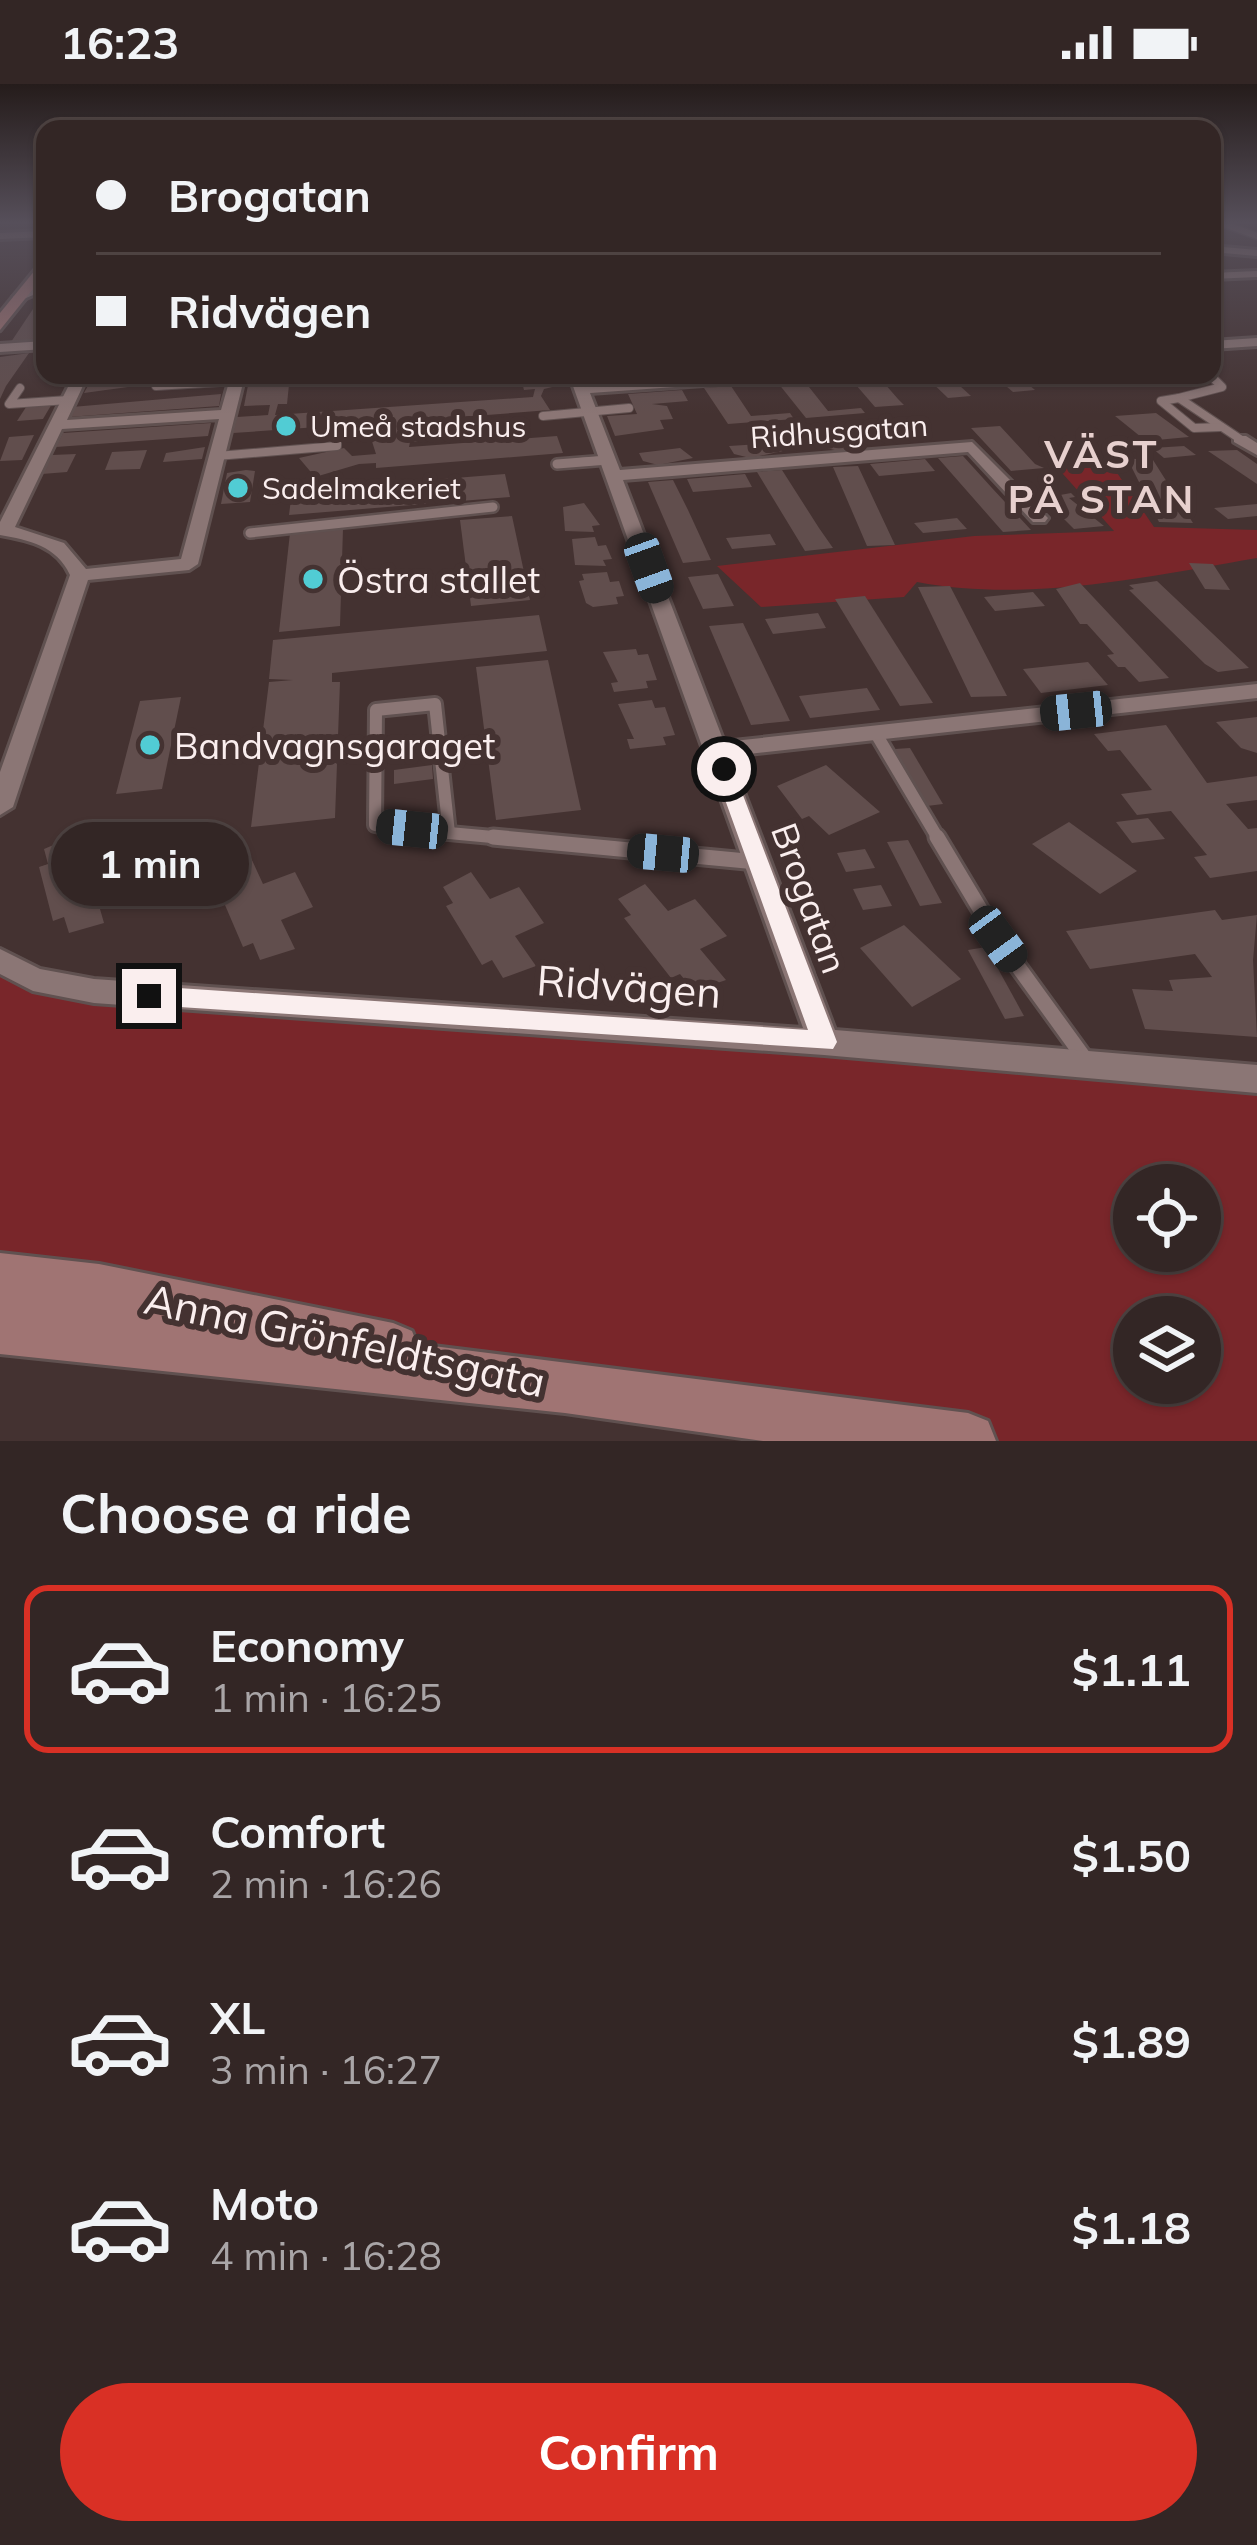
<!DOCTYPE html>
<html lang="en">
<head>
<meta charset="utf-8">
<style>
	:root { --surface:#332625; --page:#3e3232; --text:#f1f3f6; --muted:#a9a5a7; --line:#4e4342; --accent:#d93025 }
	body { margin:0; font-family:Mulish,sans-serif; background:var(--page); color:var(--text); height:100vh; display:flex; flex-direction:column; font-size:45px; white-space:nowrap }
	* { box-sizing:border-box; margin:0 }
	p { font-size:39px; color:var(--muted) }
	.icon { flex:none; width:66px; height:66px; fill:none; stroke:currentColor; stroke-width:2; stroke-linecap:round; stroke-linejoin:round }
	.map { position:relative; height:1357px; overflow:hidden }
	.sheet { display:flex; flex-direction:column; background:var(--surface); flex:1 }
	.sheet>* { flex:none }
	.banner { position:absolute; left:36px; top:36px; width:1185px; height:264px; border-radius:24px; box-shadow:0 3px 9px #0004,0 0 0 3px var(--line); display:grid; align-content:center; height:264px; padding:0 60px; background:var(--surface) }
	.tools { position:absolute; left:1113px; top:1080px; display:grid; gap:24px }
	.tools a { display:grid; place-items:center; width:108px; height:108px; border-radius:50%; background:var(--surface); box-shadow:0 3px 9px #0004,0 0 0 3px var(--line); font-size:60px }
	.end { position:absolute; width:54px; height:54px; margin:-27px; border:15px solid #faeeee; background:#111; box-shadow:0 0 0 6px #111 }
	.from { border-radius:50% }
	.bubble { position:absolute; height:84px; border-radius:42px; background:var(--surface); box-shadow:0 3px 9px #0004,0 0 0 3px var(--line); font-size:39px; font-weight:700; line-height:84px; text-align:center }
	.car { position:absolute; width:36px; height:72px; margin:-36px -18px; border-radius:15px; box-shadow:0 0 9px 3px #0007; background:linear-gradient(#222 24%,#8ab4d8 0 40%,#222 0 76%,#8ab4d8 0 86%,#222 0) }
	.banner b { display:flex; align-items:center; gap:42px; height:114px; font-size:45px }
	.banner b+b { border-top:3px solid var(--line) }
	.banner i { width:30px; height:30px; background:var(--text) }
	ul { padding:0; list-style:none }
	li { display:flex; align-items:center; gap:36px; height:168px; margin:0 24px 18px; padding:0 36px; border:6px solid transparent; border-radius:24px }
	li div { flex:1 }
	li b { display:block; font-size:45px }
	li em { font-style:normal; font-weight:700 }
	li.on { border-color:var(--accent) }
	li>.icon { width:108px; height:108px; stroke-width:1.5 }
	h2 { padding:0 60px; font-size:54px; line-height:144px }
	.button { display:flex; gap:24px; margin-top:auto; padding:24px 60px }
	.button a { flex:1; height:138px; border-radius:72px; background:var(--accent); color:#fff; font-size:48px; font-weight:700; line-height:138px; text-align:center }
	.status { display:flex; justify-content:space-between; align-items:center; height:84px; padding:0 60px; background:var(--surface); direction:ltr }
	.status svg { height:33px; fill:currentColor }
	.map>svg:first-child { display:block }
	.green { fill:#79262a; fill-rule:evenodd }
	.building { fill:#614e4d }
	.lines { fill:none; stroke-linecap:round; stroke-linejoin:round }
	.service-far4-casing { stroke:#605150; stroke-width:9 }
	.service-far3-casing { stroke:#605150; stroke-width:10 }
	.service-far2-casing { stroke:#605150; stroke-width:14 }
	.service-far1-casing { stroke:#605150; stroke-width:18 }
	.service-casing { stroke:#605150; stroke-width:21 }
	.minor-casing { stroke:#605150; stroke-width:6 }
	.tertiary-casing { stroke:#605150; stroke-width:6 }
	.secondary-casing { stroke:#605150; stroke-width:6 }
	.service-far4 { stroke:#8b7675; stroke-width:6 }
	.service-far3 { stroke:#8b7675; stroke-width:8 }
	.service-far2 { stroke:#8b7675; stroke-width:9 }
	.service-far1 { stroke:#8b7675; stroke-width:12 }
	.service { stroke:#8b7675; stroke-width:15 }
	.minor { fill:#8b7675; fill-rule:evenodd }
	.tertiary { fill:#8b7675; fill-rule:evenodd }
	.secondary { fill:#a07473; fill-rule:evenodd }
	.route { fill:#faeeee }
	.poi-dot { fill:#51ccd4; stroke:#443231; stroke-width:4.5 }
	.labels { text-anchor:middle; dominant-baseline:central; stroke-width:12; stroke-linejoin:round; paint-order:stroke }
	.far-poi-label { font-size:30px; fill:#faeeee; stroke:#443231; text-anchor:start }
	.far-street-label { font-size:30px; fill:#faeeee; stroke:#443231 }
	.poi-label { font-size:36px; fill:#faeeee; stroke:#443231; text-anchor:start }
	.street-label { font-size:36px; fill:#faeeee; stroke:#443231 }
	.far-district-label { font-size:39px; font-weight:bold; letter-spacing:3px; fill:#e7d0ce; stroke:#443231 }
	.near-street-label { font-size:42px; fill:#faeeee; stroke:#443231 }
</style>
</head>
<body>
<div class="status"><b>16:23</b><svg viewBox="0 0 49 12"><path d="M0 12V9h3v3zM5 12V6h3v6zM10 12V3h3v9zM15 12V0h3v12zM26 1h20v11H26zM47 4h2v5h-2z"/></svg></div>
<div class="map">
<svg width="1257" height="1357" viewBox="0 0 1257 1357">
	<rect width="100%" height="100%" fill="#443231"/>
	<g class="green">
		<path d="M1109,377L1154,443L1257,446V474C1147,493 1027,519 917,498L904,513L761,523L717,482L974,452L1114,447L1054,380Z"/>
		<path d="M0,876L33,895L1257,995V1357H968L0,1194ZM1134,1101H1200V1167H1134ZM1134,1233H1200V1299H1134Z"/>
	</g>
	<g class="building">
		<path d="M45,207V256L11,258Z"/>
		<path d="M29,269L6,302L0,315V273Z"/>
		<path d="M250,291H290L287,320H278L275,331L533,313L535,305L524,306L520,291H561L565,300L544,305L541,312L550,326L422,336V341L439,340L440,347L419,348V357L410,358L409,363L557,352L563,369L376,384V379L359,380L315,393L299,374L344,364L352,372L376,370L369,348L376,347L375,339L233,349L237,333L268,331L270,321L244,322Z"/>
		<path d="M924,291H948L971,312L948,314Z"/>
		<path d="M993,291H1017L1035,306L1013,308Z"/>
		<path d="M878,292L898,315L904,321L875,323L850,294Z"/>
		<path d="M131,296L128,303L84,309L90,298Z"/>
		<path d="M805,298L828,327L861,324L865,329L806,334L778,299Z"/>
		<path d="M731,302L751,332L790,329L794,335L728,340L704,304Z"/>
		<path d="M682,306L688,317L652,320L667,322L673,335L660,336L664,345L615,352L607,332L637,330L628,310Z"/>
		<path d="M221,310L219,322L68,333L72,323Z"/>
		<path d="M53,318L43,335L17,337L28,320Z"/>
		<path d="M1156,329L1189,353L1146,357L1115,332Z"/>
		<path d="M211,339L208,352L56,363L63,349Z"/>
		<path d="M1000,342L1035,380L1044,384L1011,387L971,344Z"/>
		<path d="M34,351L22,376L0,377L9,353Z"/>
		<path d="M864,352L870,360L839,367L822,363L816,355Z"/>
		<path d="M778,359L783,367L750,374L734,370L729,362Z"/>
		<path d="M1184,362L1196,371L1164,374L1152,364Z"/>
		<path d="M205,363L202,375L163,378L166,369Z"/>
		<path d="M680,364L693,374L658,381L643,377L639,369Z"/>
		<path d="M147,366L140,385L105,386L112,368Z"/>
		<path d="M1237,366L1257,380V400L1208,367Z"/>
		<path d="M76,370L67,388L42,390L52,371Z"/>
		<path d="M963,372L992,404L1031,446L1003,448L938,374Z"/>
		<path d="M1120,374L1153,376L1193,439L1159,438L1130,380Z"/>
		<path d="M925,375L935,387L879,392L870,380Z"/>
		<path d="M858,382L872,412L895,461L867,462L833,383Z"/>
		<path d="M246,386L255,387L250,418L221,420L227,389Z"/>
		<path d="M782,386L819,444L833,464L805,467L757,388Z"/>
		<path d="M505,390L510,413L289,431L292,407Z"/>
		<path d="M745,390L752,403L693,408L687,395Z"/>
		<path d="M673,396L688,426L711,476L683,479L648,398Z"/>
		<path d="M1071,409L1075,413L1069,414L1104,442L1074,445L1044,415L1033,416Z"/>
		<path d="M584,419L600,441L592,442L594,448L565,447L563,423Z"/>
		<path d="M1257,420V432L1228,435L1214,424Z"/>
		<path d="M512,432L530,516L471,522L460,436Z"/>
		<path d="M957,434L967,445L923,449L914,439Z"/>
		<path d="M343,444L340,542L279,548L290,449Z"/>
		<path d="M770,450L776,461L732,465L726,454Z"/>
		<path d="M595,453L598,462L606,461L612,475L603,476L606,482L575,481L572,455Z"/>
		<path d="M1189,479L1213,480L1230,506L1205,505Z"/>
		<path d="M607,488L610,498L619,497L624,512L616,513L618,520L593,523L586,519L579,497L584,496L582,490Z"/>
		<path d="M718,490L734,522L703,525L688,493Z"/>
		<path d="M1157,497L1249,584L1218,588L1205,580L1129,506L1134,505L1129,501Z"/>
		<path d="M1080,499L1169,594L1139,598L1125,583H1118L1107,571L1114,570L1087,540H1080L1056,505Z"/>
		<path d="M950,502L1007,612L971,613L918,503Z"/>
		<path d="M1033,508L1045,522L995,527L984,513Z"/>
		<path d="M865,512L933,619L900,622L835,515Z"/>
		<path d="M818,529L826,544L773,550L765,535Z"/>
		<path d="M539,531L547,567L332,589V598H340L335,734L251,743L269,598L293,596L269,595L273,556Z"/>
		<path d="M743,539L790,637L751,641L709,542Z"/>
		<path d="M636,565L638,571L648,570L657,596L646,597L648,604L614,608L611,599L618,598L603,568Z"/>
		<path d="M548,576L581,726L496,736L476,583Z"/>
		<path d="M1088,578L1108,601L1041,609L1023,585Z"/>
		<path d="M867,604L880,626L810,634L799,612Z"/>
		<path d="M181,613L162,705L116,710L140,617Z"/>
		<path d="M652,616L655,624L665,623L675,651L663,653L666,661L630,665L627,655H634L618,620Z"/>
		<path d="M1257,633V669L1241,664L1216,638Z"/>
		<path d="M1166,641L1207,699L1257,692V716L1226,720L1248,745L1257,744V787L1210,794L1194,773L1207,771L1171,727L1137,731L1121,710L1152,706L1120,666L1108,667L1094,650Z"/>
		<path d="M910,664L943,720L927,722L895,665Z"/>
		<path d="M432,681L433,695L394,700V686Z"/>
		<path d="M826,681L880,728L829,751L809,732L802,735L777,702Z"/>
		<path d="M1148,734L1165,755L1132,759L1116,738Z"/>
		<path d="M1069,738L1137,787L1100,810L1032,760Z"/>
		<path d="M77,751L84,777L117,765L129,799L96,811L104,839L69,849L64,833L53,837L39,783L48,780L44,765Z"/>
		<path d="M908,756L942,819L920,822L887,758Z"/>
		<path d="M865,765L875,784L846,788L837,769Z"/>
		<path d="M251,774L263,800L295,788L313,823L281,836L295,865L260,876L253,859L243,863L219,807L227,804L220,788Z"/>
		<path d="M471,788L490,815L519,803L544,839L515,852L536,882L503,894L492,876L482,881L446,822L453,819L443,803Z"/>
		<path d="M645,800L668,827L695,815L727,852L700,865L726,896L694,907L680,890L671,894L624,834L631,831L618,815Z"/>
		<path d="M881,801L892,822L863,826L853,805Z"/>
		<path d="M1215,826L1222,836L1257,831L1253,876L1257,953L1145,945L1132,905L1173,907L1169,896L1212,893L1195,870L1090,885L1066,847Z"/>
		<path d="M904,841L961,895L912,923L860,864Z"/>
		<path d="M986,863L1024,932L1005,935L968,866Z"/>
	</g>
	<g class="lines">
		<g class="service-far4-casing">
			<path id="service-far4" d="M1224,140L1257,152"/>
		</g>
		<g class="service-far3-casing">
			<g id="service-far3">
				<path d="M1210,291L1222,303L1179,314L1240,355"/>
				<path d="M156,302L236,297"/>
				<path d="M20,304L9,320L68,316"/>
				<path d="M1179,314L1161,317L1194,344L1221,343"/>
				<path d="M543,332L629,324"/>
				<path d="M217,372L337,362V347"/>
				<path d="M579,378L608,376"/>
			</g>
		</g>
		<g class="service-far2-casing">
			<g id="service-far2">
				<path d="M557,380L608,376"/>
				<path d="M250,449L493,423"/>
			</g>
		</g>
		<g class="service-far1-casing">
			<g id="service-far1">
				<path d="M435,620L449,749L375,741L376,626Z"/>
				<path d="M875,648L939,756"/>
				<path d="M449,749L525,756"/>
			</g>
		</g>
		<g class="service-casing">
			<g id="service">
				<path d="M493,753L757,778"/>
				<path d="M937,753L998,855L1085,975"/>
			</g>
		</g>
		<g class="minor-casing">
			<g id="minor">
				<path d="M1212,140H1219L1212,143Z"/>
				<path d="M45,147V153L0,155V149Z"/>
				<path d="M1212,162L1257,166V172L1212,168Z"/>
				<path d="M1257,187V193L1212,195V189Z"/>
				<path d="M45,198V206L19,217L13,213Z"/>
				<path d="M1257,254V262L1212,265V257Z"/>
				<path d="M45,257V265L0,268V260Z"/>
				<path d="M74,291H88L67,336L221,326L231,291H245L198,480L189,486L88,496L13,723L0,731V688L70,491C57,462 29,456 0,451V438ZM219,335L181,475L86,485L64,459L15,443L62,345Z"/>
				<path d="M569,291H583L587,300L724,291H794L787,295L590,309L620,386L972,358L1048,434L1045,438H1033L968,368L623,396L724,658L1257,600V614L730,672L835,946L1257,981V1009L824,971L94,919L33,907L0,890V865L40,885L94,895L803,944Z"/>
				<path d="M1234,352H1246L1257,359V371L1234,358Z"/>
			</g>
		</g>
		<g class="tertiary-casing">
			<path id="tertiary" d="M45,150V158L39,157V151Z"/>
		</g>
		<g class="secondary-casing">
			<g id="secondary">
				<path d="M45,174V190L0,246V229Z"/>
				<path d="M0,1169L99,1180L393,1239L412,1247L417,1260L968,1329L988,1337L996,1357H763L565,1329L0,1270Z"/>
			</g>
		</g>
		<use href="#service-far4" class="service-far4"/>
		<use href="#service-far3" class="service-far3"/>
		<use href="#service-far2" class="service-far2"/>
		<use href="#service-far1" class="service-far1"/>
		<use href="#service" class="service"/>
		<use href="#minor" class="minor"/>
		<use href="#tertiary" class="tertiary"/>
		<use href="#secondary" class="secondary"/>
	</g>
	<linearGradient id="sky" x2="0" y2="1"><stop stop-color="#251c1b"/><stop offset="0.42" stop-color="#564f5a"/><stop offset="1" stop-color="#564f5a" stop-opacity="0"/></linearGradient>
	<rect width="1257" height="330" fill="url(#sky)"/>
	<path class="route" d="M724,678L733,685L837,958L833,965L149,921L137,912L149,902L808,946L714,685Z"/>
	<g class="poi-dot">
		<circle cx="286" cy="342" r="12"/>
		<circle cx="238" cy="404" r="12"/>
		<circle cx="313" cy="495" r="12"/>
		<circle cx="150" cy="661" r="12"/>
	</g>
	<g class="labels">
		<g class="far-poi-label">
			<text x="310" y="342">Umeå stadshus</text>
			<text x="262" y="404">Sadelmakeriet</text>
		</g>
		<g class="far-street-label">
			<text transform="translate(839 347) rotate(-4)">Ridhusgatan</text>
		</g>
		<g class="poi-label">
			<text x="337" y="495">Östra stallet</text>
			<text x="174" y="661">Bandvagnsgaraget</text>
		</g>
		<g class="street-label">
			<text transform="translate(810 814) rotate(70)">Brogatan</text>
		</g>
		<g class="far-district-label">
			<text x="1102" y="369">VÄST<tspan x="1102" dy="45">PÅ STAN</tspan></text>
		</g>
		<g class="near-street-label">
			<text transform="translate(629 902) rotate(4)">Ridvägen</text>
			<text transform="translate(345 1256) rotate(12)">Anna Grönfeldtsgata</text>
		</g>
	</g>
</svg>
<div class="tools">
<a><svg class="icon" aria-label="locate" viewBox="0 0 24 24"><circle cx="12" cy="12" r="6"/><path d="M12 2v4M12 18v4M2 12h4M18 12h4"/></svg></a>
<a><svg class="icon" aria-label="layers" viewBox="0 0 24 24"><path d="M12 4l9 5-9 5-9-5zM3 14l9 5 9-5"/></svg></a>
</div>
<i class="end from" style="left:724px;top:685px"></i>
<i class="end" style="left:149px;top:912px"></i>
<div class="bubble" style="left:51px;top:738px;width:198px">1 min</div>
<i class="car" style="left:649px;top:484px;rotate:160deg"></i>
<i class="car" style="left:1076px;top:627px;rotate:264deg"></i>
<i class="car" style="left:412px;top:745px;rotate:276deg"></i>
<i class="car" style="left:663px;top:769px;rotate:275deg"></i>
<i class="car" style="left:998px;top:855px;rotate:144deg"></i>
<div class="banner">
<b><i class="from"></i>Brogatan</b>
<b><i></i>Ridvägen</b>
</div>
</div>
<section class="sheet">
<h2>Choose a ride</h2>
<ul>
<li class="on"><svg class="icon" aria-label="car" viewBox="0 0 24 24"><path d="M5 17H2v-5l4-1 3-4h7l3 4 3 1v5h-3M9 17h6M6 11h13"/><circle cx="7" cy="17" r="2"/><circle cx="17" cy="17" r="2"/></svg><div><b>Economy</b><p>1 min · 16:25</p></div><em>$1.11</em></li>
<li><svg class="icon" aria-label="car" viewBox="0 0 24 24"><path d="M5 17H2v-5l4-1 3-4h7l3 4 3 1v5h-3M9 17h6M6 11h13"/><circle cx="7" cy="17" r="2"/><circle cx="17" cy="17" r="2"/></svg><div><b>Comfort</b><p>2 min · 16:26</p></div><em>$1.50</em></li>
<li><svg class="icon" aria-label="car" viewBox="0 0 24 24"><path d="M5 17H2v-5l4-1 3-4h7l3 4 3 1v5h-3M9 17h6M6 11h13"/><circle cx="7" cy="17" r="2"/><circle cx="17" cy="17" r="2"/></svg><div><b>XL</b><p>3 min · 16:27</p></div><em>$1.89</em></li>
<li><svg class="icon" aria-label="car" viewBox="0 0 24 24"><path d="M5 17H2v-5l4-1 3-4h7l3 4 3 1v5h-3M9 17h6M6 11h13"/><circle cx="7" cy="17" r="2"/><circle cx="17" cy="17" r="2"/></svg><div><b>Moto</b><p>4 min · 16:28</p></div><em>$1.18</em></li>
</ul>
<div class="button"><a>Confirm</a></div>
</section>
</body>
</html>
